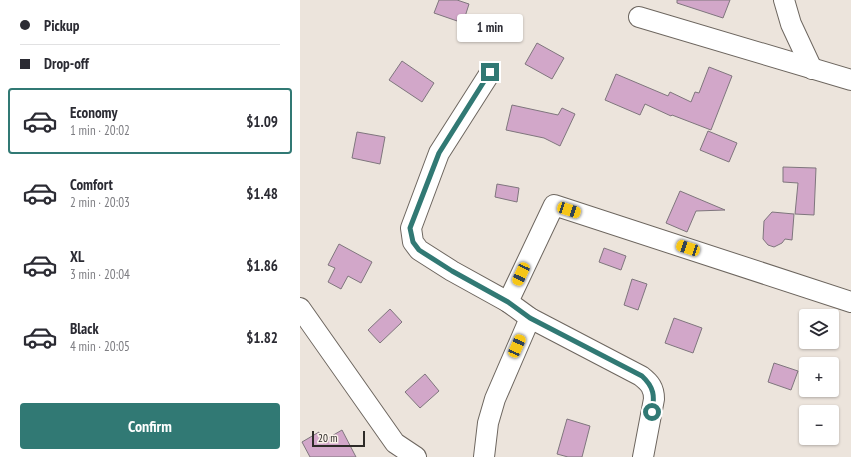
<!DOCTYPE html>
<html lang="en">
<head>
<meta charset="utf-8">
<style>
	:root { --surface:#fff; --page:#f2f2f3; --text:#2b2b33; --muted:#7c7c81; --line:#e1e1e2; --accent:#317974 }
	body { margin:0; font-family:"PT Sans Narrow",sans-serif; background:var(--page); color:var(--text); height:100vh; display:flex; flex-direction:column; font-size:15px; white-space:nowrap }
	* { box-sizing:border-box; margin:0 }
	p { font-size:13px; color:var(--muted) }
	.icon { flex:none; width:22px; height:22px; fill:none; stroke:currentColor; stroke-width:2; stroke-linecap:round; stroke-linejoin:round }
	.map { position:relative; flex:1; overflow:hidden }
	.panel { display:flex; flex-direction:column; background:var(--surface); width:300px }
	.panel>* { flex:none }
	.banner { display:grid; align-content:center; height:88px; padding:0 20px; background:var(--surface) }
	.tools { position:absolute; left:499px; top:309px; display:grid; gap:8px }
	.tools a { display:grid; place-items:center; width:40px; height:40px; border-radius:4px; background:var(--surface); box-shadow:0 1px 3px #0004; font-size:20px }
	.scale { position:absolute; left:12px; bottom:10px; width:53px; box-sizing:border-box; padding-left:4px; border:2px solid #2e2b28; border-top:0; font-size:11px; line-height:14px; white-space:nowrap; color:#2e2b28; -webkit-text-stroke:3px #f9f1e9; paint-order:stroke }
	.end { position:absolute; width:18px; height:18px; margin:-9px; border:5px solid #317974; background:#fff; box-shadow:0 0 0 2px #fff }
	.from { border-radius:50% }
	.bubble { position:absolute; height:28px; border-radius:4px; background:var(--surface); box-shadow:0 1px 3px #0004; font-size:13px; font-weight:800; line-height:28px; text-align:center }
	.car { position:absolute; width:12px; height:24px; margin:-12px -6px; border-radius:5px; box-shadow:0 0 3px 1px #0007; background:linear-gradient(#f5c518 24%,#345 0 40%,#f5c518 0 76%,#345 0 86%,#f5c518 0) }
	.banner b { display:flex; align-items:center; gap:14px; height:38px; font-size:15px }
	.banner b+b { border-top:1px solid var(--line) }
	.banner i { width:10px; height:10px; background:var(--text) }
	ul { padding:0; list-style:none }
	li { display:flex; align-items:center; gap:12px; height:66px; margin:0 8px 6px; padding:0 12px; border:2px solid transparent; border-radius:4px }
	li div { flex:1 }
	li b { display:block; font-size:15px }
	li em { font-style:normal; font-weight:800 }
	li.on { border-color:var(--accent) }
	li>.icon { width:36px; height:36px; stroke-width:1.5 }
	.button { display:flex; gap:8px; margin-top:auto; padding:8px 20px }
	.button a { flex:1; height:46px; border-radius:4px; background:var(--accent); color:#fff; font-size:16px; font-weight:800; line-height:46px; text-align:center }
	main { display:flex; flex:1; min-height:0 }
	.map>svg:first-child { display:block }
	.building { fill:#d2a7c9; stroke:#7f767d }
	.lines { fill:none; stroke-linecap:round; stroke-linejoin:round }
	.minor-casing { stroke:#6d665f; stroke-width:22 }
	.minor { stroke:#fff; stroke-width:20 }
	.route { stroke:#317974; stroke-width:5 }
</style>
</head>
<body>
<main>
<section class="panel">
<div class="banner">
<b><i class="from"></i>Pickup</b>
<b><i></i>Drop-off</b>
</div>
<ul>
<li class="on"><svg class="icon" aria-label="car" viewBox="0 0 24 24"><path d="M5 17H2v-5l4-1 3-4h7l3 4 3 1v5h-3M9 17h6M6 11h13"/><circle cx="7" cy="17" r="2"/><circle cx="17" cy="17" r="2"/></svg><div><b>Economy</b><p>1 min · 20:02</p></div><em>$1.09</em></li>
<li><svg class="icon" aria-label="car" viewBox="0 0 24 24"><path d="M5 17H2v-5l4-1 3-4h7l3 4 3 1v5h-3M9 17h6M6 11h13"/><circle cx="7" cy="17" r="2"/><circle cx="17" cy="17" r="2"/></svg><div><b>Comfort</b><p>2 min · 20:03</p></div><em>$1.48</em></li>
<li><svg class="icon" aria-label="car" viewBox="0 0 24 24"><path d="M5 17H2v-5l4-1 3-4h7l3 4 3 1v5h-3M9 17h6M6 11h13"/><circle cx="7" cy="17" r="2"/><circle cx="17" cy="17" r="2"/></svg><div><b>XL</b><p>3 min · 20:04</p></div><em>$1.86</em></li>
<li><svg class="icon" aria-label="car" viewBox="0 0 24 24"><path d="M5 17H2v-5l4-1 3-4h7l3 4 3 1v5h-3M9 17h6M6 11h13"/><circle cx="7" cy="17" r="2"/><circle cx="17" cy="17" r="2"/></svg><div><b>Black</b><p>4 min · 20:05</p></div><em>$1.82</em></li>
</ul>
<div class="button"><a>Confirm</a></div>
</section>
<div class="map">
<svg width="551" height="457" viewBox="0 0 551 457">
	<rect width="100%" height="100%" fill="#ece4dc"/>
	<g class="building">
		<path d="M139,0H157L169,4L163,23L134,13Z"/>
		<path d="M377,0H430L423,18L377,3Z"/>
		<path d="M237,43L264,58L252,79L225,64Z"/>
		<path d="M102,61L134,83L122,102L89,80Z"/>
		<path d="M409,67L432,76L411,130L372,115L371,116L345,104L340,115L305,100L316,74L368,96L370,92L391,102L395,92L399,93Z"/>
		<path d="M212,105L258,115L262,108L275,114L260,146L244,138L206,130Z"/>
		<path d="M408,131L437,143L429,162L400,150Z"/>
		<path d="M57,132L85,137L80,164L52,158Z"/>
		<path d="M483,167L516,168L514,215L495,214L498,183L483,182Z"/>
		<path d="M197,184L219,188L217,202L195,197Z"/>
		<path d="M380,191L425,210L396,211L387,232L366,223Z"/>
		<path d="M472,212L494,214L492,240L485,239L482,243L474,247L468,245L463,239L464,221Z"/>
		<path d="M39,244L72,262L61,283L48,276L41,289L28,282L35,268L28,265Z"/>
		<path d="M304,248L326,256L321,270L299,262Z"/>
		<path d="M332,279L347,284L338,310L324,305Z"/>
		<path d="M90,309L102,322L80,343L68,330Z"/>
		<path d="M374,318L402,328L393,353L365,343Z"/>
		<path d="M474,363L498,371L491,390L468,382Z"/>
		<path d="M125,374L139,391L120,408L105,392Z"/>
		<path d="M267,419L290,426L282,457H268L257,454Z"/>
		<path d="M42,430L56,457H10L2,442L19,432L23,441Z"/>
	</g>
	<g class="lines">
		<g class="minor-casing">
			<g id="minor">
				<path d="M484,0L491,24L512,69"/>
				<path d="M339,17L551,80"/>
				<path d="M190,73L139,153L111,228L113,242L119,250L152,271L208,302L230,318L341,376C350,383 354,388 354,399L343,457"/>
				<path d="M208,302L254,205L551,302"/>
				<path d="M0,308L95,443L116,457"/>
				<path d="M184,457L188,423L195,399L230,318"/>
			</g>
		</g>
		<use href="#minor" class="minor"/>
	</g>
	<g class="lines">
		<path class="route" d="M190,72L139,153L110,228L113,242L119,250L152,271L208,302L230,318L342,376C354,387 355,396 352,412"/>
	</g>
</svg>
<div class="tools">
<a><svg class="icon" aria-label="layers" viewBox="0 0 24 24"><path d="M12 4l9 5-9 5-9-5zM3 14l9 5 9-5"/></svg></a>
<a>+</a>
<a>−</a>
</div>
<div class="scale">20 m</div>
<i class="end from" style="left:352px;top:412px"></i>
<i class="end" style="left:190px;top:72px"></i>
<div class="bubble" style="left:157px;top:14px;width:66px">1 min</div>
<i class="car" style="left:269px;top:210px;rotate:108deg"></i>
<i class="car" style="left:388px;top:248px;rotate:288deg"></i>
<i class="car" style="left:221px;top:274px;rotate:205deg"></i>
<i class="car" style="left:217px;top:346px;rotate:24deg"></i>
</div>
</main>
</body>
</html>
